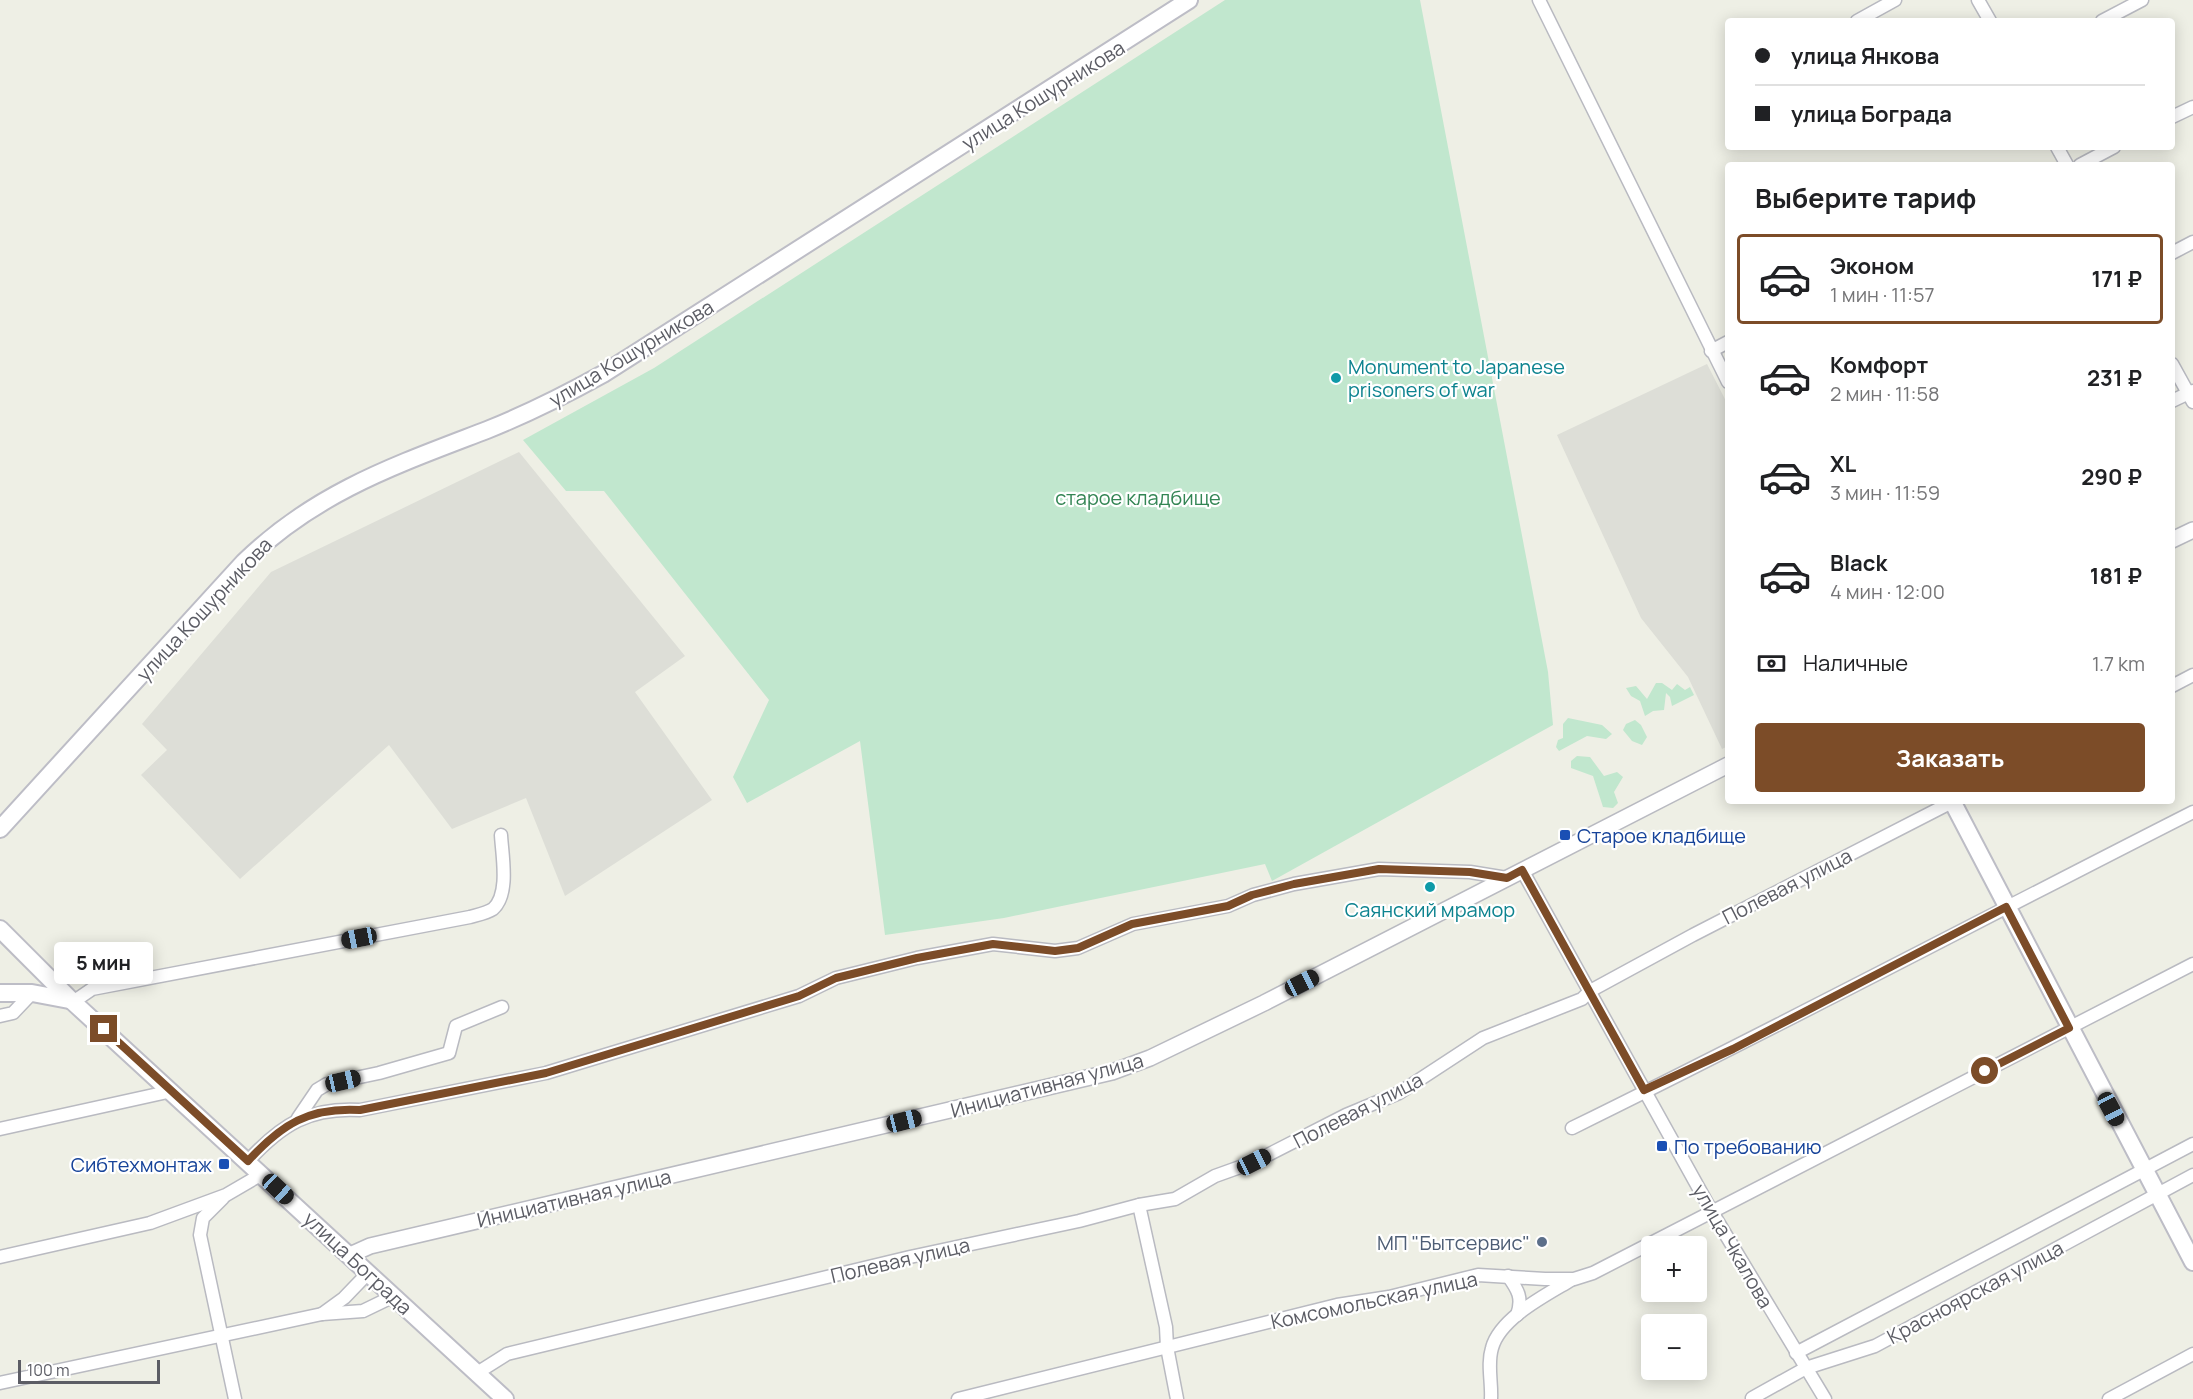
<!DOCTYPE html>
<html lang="ru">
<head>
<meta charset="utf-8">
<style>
	:root { --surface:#fff; --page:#f6f6f6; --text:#202124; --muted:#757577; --line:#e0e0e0; --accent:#7c4c28 }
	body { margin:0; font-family:Manrope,sans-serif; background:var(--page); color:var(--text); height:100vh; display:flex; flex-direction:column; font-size:22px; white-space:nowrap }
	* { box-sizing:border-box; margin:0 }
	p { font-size:20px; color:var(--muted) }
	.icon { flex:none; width:33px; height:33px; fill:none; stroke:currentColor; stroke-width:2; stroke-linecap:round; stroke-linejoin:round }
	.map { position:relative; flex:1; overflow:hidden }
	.side { position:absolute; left:1725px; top:162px; width:450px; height:642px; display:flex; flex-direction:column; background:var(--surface); border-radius:6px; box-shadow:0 3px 15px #0003 }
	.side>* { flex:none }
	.guide { position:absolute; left:1725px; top:18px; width:450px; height:132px; border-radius:6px; box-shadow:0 3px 15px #0003; display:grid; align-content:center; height:132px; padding:0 30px; background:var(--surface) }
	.buttons { position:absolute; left:1641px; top:1236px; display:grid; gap:12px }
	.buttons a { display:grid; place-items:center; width:66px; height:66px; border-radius:6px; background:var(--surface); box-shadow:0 3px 15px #0003; font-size:30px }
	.scale { position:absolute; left:18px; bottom:15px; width:142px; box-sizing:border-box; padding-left:6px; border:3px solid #5c5d65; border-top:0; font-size:16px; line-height:21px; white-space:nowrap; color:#5c5d65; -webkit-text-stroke:4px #fff; paint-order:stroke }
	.end { position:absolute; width:27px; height:27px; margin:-14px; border:8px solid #7c4c28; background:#fff; box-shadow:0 0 0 3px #fff }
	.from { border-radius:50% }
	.bubble { position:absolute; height:42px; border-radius:6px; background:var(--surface); box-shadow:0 3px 15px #0003; font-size:20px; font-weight:700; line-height:42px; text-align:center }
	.car { position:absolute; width:18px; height:36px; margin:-18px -9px; border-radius:8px; box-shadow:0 0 4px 2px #0007; background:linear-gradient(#222 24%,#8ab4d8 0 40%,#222 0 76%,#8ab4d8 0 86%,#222 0) }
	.guide b { display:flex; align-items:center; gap:21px; height:57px; font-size:22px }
	.guide b+b { border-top:2px solid var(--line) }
	.guide i { width:15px; height:15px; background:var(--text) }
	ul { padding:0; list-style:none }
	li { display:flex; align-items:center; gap:18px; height:90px; margin:0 12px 9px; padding:0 18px; border:3px solid transparent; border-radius:6px }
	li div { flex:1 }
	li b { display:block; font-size:22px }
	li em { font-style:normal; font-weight:700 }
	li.current { border-color:var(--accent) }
	li>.icon { width:54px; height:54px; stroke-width:1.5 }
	h2 { padding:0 30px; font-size:27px; line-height:72px }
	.pay { display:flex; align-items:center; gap:15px; height:66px; padding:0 30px; font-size:22px }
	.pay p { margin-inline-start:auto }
	.cta { display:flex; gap:12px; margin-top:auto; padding:12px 30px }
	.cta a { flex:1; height:69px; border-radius:6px; background:var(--accent); color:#fff; font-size:24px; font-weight:700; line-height:69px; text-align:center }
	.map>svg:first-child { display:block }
	.industrial { fill:#ddded7 }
	.green { fill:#c1e7ce }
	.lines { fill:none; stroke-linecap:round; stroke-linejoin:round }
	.minor-casing { stroke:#b9bac1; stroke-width:15 }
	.tertiary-casing { stroke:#b9bac1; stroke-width:18 }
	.secondary-casing { stroke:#bdbdc6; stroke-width:20 }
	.minor { stroke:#fff; stroke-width:12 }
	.tertiary { stroke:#fff; stroke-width:15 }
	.secondary { stroke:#fff; stroke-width:16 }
	.route { stroke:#7c4c28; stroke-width:8 }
	.culture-dot { fill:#0f9aa8; stroke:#fff; stroke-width:2 }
	.transit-dot { fill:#1a4fb4; stroke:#fff; stroke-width:2 }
	.service-dot { fill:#5c6f8a; stroke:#fff; stroke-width:2 }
	.labels { text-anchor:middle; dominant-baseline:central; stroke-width:4.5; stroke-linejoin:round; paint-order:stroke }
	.street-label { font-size:20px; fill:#5c5d65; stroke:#fff }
	.culture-label { font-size:20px; fill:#0d838f; stroke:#fff; text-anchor:start }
	.park-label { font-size:20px; fill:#338554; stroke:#fff }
	.transit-label { font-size:20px; fill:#164399; stroke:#fff; text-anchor:start }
	.service-label { font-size:20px; fill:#4e5e75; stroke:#fff; text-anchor:end }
</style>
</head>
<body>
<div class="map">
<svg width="2193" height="1399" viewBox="0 0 2193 1399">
	<rect width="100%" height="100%" fill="#eeefe5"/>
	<g class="industrial">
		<path d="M1707,364L1728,405V746L1722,749L1688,677L1641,618L1557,435Z"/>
		<path d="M519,452L685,656L635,692L712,800L565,896L526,798L452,829L389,745L240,879L141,775L167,750L142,724L271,572Z"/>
	</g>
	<g class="green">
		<path d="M1225,0H1420L1548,672L1553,725L1272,881L1265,864L1004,918L885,935L860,741L747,803L733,777L769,700L604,491H566L523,440L654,368Z"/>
		<path d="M1656,683H1662L1672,690L1677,684L1685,690L1690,687L1694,695L1672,706L1670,697L1666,693L1664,710L1653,711L1645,716L1640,701L1631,696L1626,688L1636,686L1647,699Z"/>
		<path d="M1568,718L1602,725L1612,734L1606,739L1587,736L1559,751L1556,747L1558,740L1563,738V724Z"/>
		<path d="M1635,720L1641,725L1647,737L1642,745L1632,741L1623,730L1626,724Z"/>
		<path d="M1577,756L1590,757L1604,776L1617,772L1623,777L1614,792L1618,803L1613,808L1603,807L1593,776L1571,768V761Z"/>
	</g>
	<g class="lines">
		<g class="minor-casing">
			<g id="minor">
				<path d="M1539,0L1728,382"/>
				<path d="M1978,0L1990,21"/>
				<path d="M1857,21L1895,0"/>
				<path d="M2102,21L2142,0"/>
				<path d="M2172,117L2193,107"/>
				<path d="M2057,147L2067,165"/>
				<path d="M2080,165L2114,147"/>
				<path d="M2172,253L2193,242"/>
				<path d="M1711,351L1728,342"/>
				<path d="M2172,364L2193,402"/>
				<path d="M2172,401L2193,391"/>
				<path d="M2172,686L2193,675"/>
				<path d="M1522,870L1712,1212L1825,1399"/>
				<path d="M73,1002L92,989L470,917C477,915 487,913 493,909C510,894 502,855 501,835"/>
				<path d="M0,1016L13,1013L32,993"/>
				<path d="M298,1118L317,1090L327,1084L379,1073L449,1053L456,1026L502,1007"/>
				<path d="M1572,1128C1780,1026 1986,917 2193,812"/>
				<path d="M0,1129L172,1091"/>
				<path d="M248,1161C282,1124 310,1107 360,1110L546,1073L799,996L836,978L917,958L993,944L1055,951L1078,948L1133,924L1228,906L1253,895L1294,884L1379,869L1470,872L1507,878"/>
				<path d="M223,1198L203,1218L200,1235L235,1399"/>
				<path d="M1139,1205L1166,1327L1167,1347L1177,1399"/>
				<path d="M0,1257L150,1223L226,1195L262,1174"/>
				<path d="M1508,1276C1518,1290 1523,1298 1517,1315"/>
				<path d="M322,1314L363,1311L394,1296"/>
				<path d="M1796,1353L2193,1144"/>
				<path d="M477,1373L507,1354L910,1257L1079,1221L1139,1205L1175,1199L1215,1176L1254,1162L1346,1115L1399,1093L1483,1038L1582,999L1590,991L1693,935L1954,801"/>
				<path d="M0,1383L322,1314L344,1298L368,1273"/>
				<path d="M1752,1398L1806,1368L1875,1346L2193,1175"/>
				<path d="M958,1399L1337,1305L1389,1297L1478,1275L1545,1279H1574L1593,1273L2193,964"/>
				<path d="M1491,1399C1492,1382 1487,1364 1492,1348C1500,1318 1546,1295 1571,1280"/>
				<path d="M2109,1399L2193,1354"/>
			</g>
		</g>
		<g class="tertiary-casing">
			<g id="tertiary">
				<path d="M2172,540L2193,530"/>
				<path d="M350,1255L370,1246L1112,1072L1150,1058L1264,1003L1728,765"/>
			</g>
		</g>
		<g class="secondary-casing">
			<g id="secondary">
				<path d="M1952,801L2193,1262"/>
				<path d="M0,829L244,562C316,492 396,465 487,430C527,414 565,395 603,374L1189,0"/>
				<path d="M0,929L73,1002L505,1399"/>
				<path d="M0,993H32L69,1000"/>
			</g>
		</g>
		<use href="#minor" class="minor"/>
		<use href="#tertiary" class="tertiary"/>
		<use href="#secondary" class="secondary"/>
	</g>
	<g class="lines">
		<path class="route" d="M104,1029L248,1161C282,1124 309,1107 360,1110L546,1073L799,996L836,978L917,958L993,944L1055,951L1078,948L1132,924L1228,906L1252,895L1294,884L1379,869L1470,872L1507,878L1522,870L1644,1090L1733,1049L2006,907L2069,1028L1985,1071"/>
	</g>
	<g class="culture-dot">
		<circle cx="1336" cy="378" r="6"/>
		<circle cx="1430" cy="887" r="6"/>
	</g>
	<g class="transit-dot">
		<rect x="1559" y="829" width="12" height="12" rx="3"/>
		<rect x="1656" y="1140" width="12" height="12" rx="3"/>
		<rect x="218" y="1158" width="12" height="12" rx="3"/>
	</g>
	<circle class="service-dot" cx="1542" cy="1242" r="6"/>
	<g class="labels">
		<g class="street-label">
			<text transform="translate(1043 95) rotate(-32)">улица Кошурникова</text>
			<text transform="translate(631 353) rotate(-31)">улица Кошурникова</text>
			<text transform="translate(204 609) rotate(-47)">улица Кошурникова</text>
			<text transform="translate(1787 886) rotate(-27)">Полевая улица</text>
			<text transform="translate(1047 1085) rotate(-15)">Инициативная улица</text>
			<text transform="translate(1358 1110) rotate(-27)">Полевая улица</text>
			<text transform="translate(574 1198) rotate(-13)">Инициативная улица</text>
			<text transform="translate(1733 1246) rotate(60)">улица Чкалова</text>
			<text transform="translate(900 1260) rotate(-13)">Полевая улица</text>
			<text transform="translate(358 1263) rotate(43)">улица Бограда</text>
			<text transform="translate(1975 1292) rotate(-28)">Красноярская улица</text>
			<text transform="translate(1374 1300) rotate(-12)">Комсомольская улица</text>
		</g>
		<g class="culture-label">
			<text x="1348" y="366">Monument to Japanese<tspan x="1348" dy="23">prisoners of war</tspan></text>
			<text x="1430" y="909" text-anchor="middle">Саянский мрамор</text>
		</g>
		<g class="park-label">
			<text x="1138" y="497">старое кладбище</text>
		</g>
		<g class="transit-label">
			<text x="1577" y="835">Старое кладбище</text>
			<text x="1674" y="1146">По требованию</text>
			<text x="212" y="1164" text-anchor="end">Сибтехмонтаж</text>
		</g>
		<g class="service-label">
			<text x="1530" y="1242">МП "Бытсервис"</text>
		</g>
	</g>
</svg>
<div class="buttons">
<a>+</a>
<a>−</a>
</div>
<div class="scale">100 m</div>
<i class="end from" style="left:1985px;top:1071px"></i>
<i class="end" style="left:104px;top:1029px"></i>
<div class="bubble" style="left:54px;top:942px;width:99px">5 мин</div>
<i class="car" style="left:359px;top:938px;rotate:259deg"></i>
<i class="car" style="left:1302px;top:983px;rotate:63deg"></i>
<i class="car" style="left:343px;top:1081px;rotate:77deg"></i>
<i class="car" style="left:2111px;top:1109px;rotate:152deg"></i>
<i class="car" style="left:904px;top:1121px;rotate:76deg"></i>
<i class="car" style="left:1254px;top:1162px;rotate:63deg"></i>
<i class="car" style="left:278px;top:1189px;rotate:133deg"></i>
<div class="guide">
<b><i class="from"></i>улица Янкова</b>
<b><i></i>улица Бограда</b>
</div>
<section class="side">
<h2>Выберите тариф</h2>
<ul>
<li class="current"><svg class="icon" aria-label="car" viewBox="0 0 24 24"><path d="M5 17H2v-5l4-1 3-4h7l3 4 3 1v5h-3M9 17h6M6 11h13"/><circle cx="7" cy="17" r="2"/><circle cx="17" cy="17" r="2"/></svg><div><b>Эконом</b><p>1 мин · 11:57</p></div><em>171 ₽</em></li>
<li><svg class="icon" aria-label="car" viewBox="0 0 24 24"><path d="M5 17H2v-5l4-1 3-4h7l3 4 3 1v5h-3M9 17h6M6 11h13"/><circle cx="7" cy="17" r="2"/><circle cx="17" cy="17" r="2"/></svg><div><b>Комфорт</b><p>2 мин · 11:58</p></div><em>231 ₽</em></li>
<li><svg class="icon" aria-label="car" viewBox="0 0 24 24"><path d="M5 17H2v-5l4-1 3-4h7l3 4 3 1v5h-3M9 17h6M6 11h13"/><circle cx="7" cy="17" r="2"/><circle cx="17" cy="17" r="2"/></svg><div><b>XL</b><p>3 мин · 11:59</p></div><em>290 ₽</em></li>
<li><svg class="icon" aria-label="car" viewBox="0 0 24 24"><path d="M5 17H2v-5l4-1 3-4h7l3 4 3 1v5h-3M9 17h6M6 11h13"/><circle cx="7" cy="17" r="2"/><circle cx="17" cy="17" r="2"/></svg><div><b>Black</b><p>4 мин · 12:00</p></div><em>181 ₽</em></li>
</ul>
<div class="pay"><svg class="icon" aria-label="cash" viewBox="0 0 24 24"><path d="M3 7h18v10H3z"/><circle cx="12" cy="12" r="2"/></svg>Наличные<p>1.7 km</p></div>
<div class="cta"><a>Заказать</a></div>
</section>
</div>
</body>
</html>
